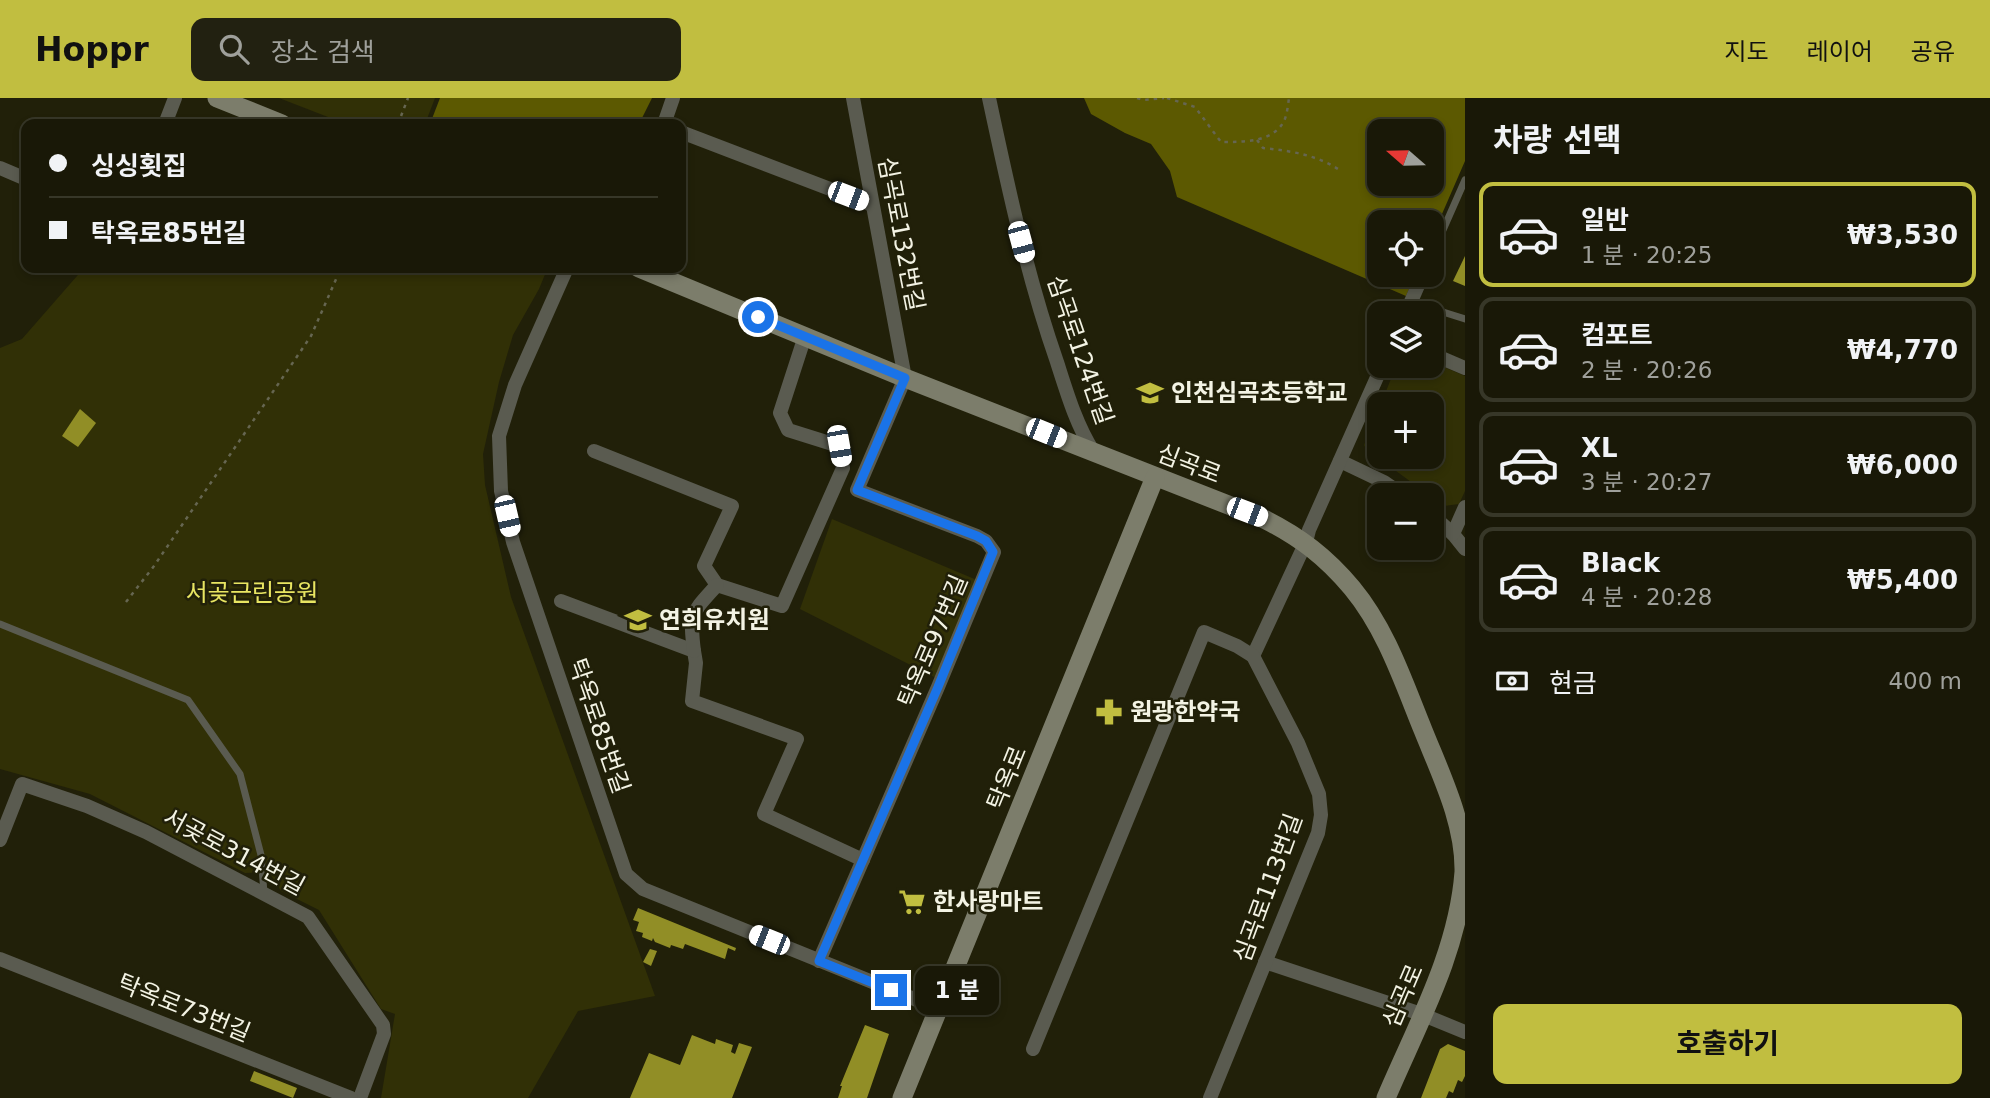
<!DOCTYPE html>
<html lang="ko">
<head>
<meta charset="utf-8">
<style>
	:root { --surface:#191807; --page:#222111; --text:#f1f3f6; --muted:#9fa09b; --line:#373728; --accent:#c1be40 }
	body { margin:0; font-family:"DejaVu Sans","Noto Sans KR",sans-serif; background:var(--page); color:var(--text); height:100vh; display:flex; flex-direction:column; font-size:26px; white-space:nowrap }
	* { box-sizing:border-box; margin:0 }
	p { font-size:23px; color:var(--muted) }
	.icon { flex:none; width:38px; height:38px; fill:none; stroke:currentColor; stroke-width:2; stroke-linecap:round; stroke-linejoin:round }
	.map { position:relative; flex:1; overflow:hidden }
	.drawer { display:flex; flex-direction:column; background:var(--surface); width:525px }
	.drawer>* { flex:none }
	.top-card { position:absolute; left:21px; top:21px; width:665px; height:154px; border-radius:14px; box-shadow:0 4px 10px #0003,0 0 0 2px var(--line); display:grid; align-content:center; height:154px; padding:0 28px; background:var(--surface) }
	.needle { width:46px; rotate:290deg }
	.controls { position:absolute; left:1367px; top:21px; display:grid; gap:14px }
	.controls a { display:grid; place-items:center; width:77px; height:77px; border-radius:14px; background:var(--surface); box-shadow:0 4px 10px #0003,0 0 0 2px var(--line); font-size:35px }
	.end { position:absolute; width:32px; height:32px; margin:-16px; border:9px solid #1a73e8; background:#fff; box-shadow:0 0 0 4px #fff }
	.from { border-radius:50% }
	.bubble { position:absolute; height:49px; border-radius:14px; background:var(--surface); box-shadow:0 4px 10px #0003,0 0 0 2px var(--line); font-size:23px; font-weight:700; line-height:49px; text-align:center }
	.car { position:absolute; width:21px; height:42px; margin:-21px -10px; border-radius:9px; box-shadow:0 0 5px 2px #0007; background:linear-gradient(#fff 24%,#345 0 40%,#fff 0 76%,#345 0 86%,#fff 0) }
	.top-card b { display:flex; align-items:center; gap:24px; height:66px; font-size:26px }
	.top-card b+b { border-top:2px solid var(--line) }
	.top-card i { width:18px; height:18px; background:var(--text) }
	ul { padding:0; list-style:none }
	li { display:flex; align-items:center; gap:21px; height:105px; margin:0 14px 10px; padding:0 14px; border:4px solid var(--line); border-radius:14px }
	li div { flex:1 }
	li b { display:block; font-size:26px }
	li em { font-style:normal; font-weight:700 }
	li.active { border-color:var(--accent) }
	li>.icon { width:63px; height:63px; stroke-width:1.5 }
	h2 { padding:0 28px; font-size:32px; line-height:84px }
	.pay { display:flex; align-items:center; gap:18px; height:77px; padding:0 28px; font-size:26px }
	.pay p { margin-inline-start:auto }
	.action { display:flex; gap:14px; margin-top:auto; padding:14px 28px }
	.action a { flex:1; height:80px; border-radius:14px; background:var(--accent); color:#111; font-size:28px; font-weight:700; line-height:80px; text-align:center }
	header { display:flex; align-items:center; gap:42px; box-sizing:border-box; height:98px; padding:0 35px; background:var(--accent); color:#111 }
	header strong { font-size:33px }
	nav { display:flex; gap:38px; margin-inline-start:auto; font-size:24px }
	.search { width:490px; height:63px; background:var(--page); display:flex; align-items:center; gap:18px; box-sizing:border-box; padding:0 24px; border-radius:14px; color:var(--muted); font-size:26px }
	main { display:flex; flex:1; min-height:0 }
	.map>svg:first-child { display:block }
	.green { fill:#313006 }
	.forest { fill:#5c5901; fill-rule:evenodd }
	.building { fill:#918e26 }
	.lines { fill:none; stroke-linecap:round; stroke-linejoin:round }
	.path { stroke:#666651; stroke-width:2.5; stroke-dasharray:3.5 5; stroke-linecap:butt }
	.lane { stroke:#5a5b50; stroke-width:7 }
	.street { stroke:#5a5b50; stroke-width:14 }
	.secondary { stroke:#7c7d6b; stroke-width:19 }
	.route { stroke:#1a73e8; stroke-width:9 }
	.labels { text-anchor:middle; dominant-baseline:central; stroke-width:5; stroke-linejoin:round; paint-order:stroke }
	.street-label { font-size:24px; fill:#f3f3e4; stroke:#212009 }
	.poi-label { font-size:24px; font-weight:bold; fill:#f3f3e4; stroke:#212009; text-anchor:start }
	.park-label { font-size:24px; fill:#e8e562; stroke:#212009 }
</style>
</head>
<body>
<header>
<strong>Hoppr</strong>
<div class="search"><svg class="icon" aria-label="search" viewBox="0 0 24 24"><circle cx="10" cy="10" r="6"/><path d="M15 15l6 6"/></svg>장소 검색</div>
<nav><a>지도</a><a>레이어</a><a>공유</a></nav>
</header>
<main>
<div class="map">
<svg width="1465" height="1000" viewBox="0 0 1465 1000">
	<rect width="100%" height="100%" fill="#212009"/>
	<g class="green">
		<path d="M279,0H435L425,26H346Z"/>
		<path d="M84,170H545L546,174L539,191L513,237L499,284L483,356L485,387L511,499L655,898L578,913L528,1000H381L395,916L381,911L319,812L281,793L269,774L245,775L90,696L0,671V250L22,241Z"/>
		<path d="M1432,264L1465,278V393L1459,406L1444,408L1366,351L1364,347L1379,311V359H1432V306H1381L1396,268H1432Z"/>
		<path d="M832,421L984,485L944,584L800,511Z"/>
	</g>
	<g class="forest">
		<path d="M440,0H652L639,26H430Z"/>
		<path d="M1084,0H1465V63L1432,139V124H1379V177H1415L1406,198L1177,99L1170,73L1151,46L1125,35L1091,16ZM1379,33H1432V86H1379Z"/>
	</g>
	<g class="building">
		<path d="M1465,158V188L1453,183Z"/>
		<path d="M80,311L96,325L78,349L62,338Z"/>
		<path d="M638,810L736,850L735,853L728,850L725,861L685,846L683,851L671,847L670,850L655,844L653,840L652,843L642,839L643,835L636,833L639,824L633,822Z"/>
		<path d="M650,851L657,853L651,868L643,864Z"/>
		<path d="M865,927L889,936L867,1000H838L842,988H840Z"/>
		<path d="M692,937L715,946L716,941L733,947L731,954L735,956L739,945L752,949L732,1000H630L649,955L680,967Z"/>
		<path d="M1448,946L1465,953V978L1462,984L1458,982L1453,995L1449,993L1446,1000H1421L1440,951Z"/>
		<path d="M254,973L297,990L293,1000L250,983Z"/>
	</g>
	<g class="lines">
		<g class="path">
			<path d="M1137,0L1144,2L1164,0"/>
			<path d="M1167,0L1195,9L1221,44C1241,44 1273,45 1284,23C1287,17 1288,7 1289,0"/>
			<path d="M398,26L408,0"/>
			<path d="M1257,42L1263,50C1291,53 1318,57 1341,73"/>
			<path d="M126,504L154,468L311,238L341,170"/>
		</g>
		<g class="lane">
			<path d="M1432,157L1465,82"/>
			<path d="M1411,204L1465,221"/>
			<path d="M0,526L188,602L240,676L261,757L264,795"/>
		</g>
		<g class="street">
			<path d="M989,0C1008,89 1027,178 1057,264C1067,295 1076,326 1093,353"/>
			<path d="M165,26L175,0"/>
			<path d="M664,26L673,0"/>
			<path d="M681,34L872,107"/>
			<path d="M0,70L26,81"/>
			<path d="M567,170L515,287L499,338L501,393L513,444L626,776L643,791L939,911"/>
			<path d="M1406,215L1420,183"/>
			<path d="M1432,256L1465,270"/>
			<path d="M594,353L732,408L704,468L717,487L782,508L843,370L839,348L788,332L780,315L805,238"/>
			<path d="M1340,363L1384,384L1403,397"/>
			<path d="M1432,417L1453,436L1465,451"/>
			<path d="M1453,436L1465,409"/>
			<path d="M561,503L694,553L696,565L692,603L797,641L764,716L863,762"/>
			<path d="M694,553C689,514 692,515 717,487"/>
			<path d="M1253,558L1306,444L1309,432L1382,268"/>
			<path d="M0,742L22,686L87,708L146,734L308,819L383,927L384,936L360,1000"/>
			<path d="M0,861L351,1000"/>
			<path d="M819,863L938,589L994,454L986,443L977,438L857,392L905,280L853,0"/>
			<path d="M1265,864L1421,916L1465,934"/>
			<path d="M1033,951L1204,534L1237,548L1253,558L1298,645L1319,696L1321,717L1318,735L1210,1000"/>
		</g>
		<g class="secondary">
			<path d="M217,0L282,26"/>
			<path d="M639,170L905,280L1264,421C1300,439 1326,459 1352,490C1386,531 1403,583 1423,632C1441,677 1465,725 1464,774C1458,854 1417,927 1386,1000"/>
			<path d="M902,1000L1155,379"/>
		</g>
	</g>
	<g class="lines">
		<path class="route" d="M758,219L905,280L857,392L977,438L986,443L993,454L938,589L819,863L891,892"/>
	</g>
	<defs>
		<g id="school-bare" transform="scale(2.1)"><path d="M0-5L7-2L0 1L-7-2ZM-4 1L0 2.5L4 1V4Q0 6-4 4Z" fill="#c1be40" stroke="#212009" stroke-width="2.5" paint-order="stroke"/></g>
		<g id="pharmacy-bare" transform="scale(2.1)"><path d="M-2-6h4v4h4v4h-4v4h-4v-4h-4v-4h4Z" fill="#c1be40" stroke="#212009" stroke-width="2.5" paint-order="stroke"/></g>
		<g id="supermarket-bare" transform="scale(2.1)"><path d="M-6-5.5h2.5l.6 2H6L4.5 2H-2.5L-4.4-4H-6ZM-1.5 3.2a1.3 1.3 0 1 0 .1 0ZM3 3.2a1.3 1.3 0 1 0 .1 0Z" fill="#c1be40" stroke="#212009" stroke-width="2.5" paint-order="stroke"/></g>
	</defs>
	<g fill-rule="evenodd">
		<use href="#school-bare" x="1150" y="295"/>
		<use href="#school-bare" x="638" y="522"/>
		<use href="#pharmacy-bare" x="1109" y="614"/>
		<use href="#supermarket-bare" x="912" y="804"/>
	</g>
	<g class="labels">
		<g class="street-label">
			<text transform="translate(901 136) rotate(79)">심곡로132번길</text>
			<text transform="translate(1080 252) rotate(71)">심곡로124번길</text>
			<text transform="translate(1189 366) rotate(21)">심곡로</text>
			<text transform="translate(933 543) rotate(-67)">탁옥로97번길</text>
			<text transform="translate(599 628) rotate(71)">탁옥로85번길</text>
			<text transform="translate(1007 680) rotate(-68)">탁옥로</text>
			<text transform="translate(234 754) rotate(28)">서곶로314번길</text>
			<text transform="translate(1268 790) rotate(-70)">심곡로113번길</text>
			<text transform="translate(1403 898) rotate(-67)">심곡로</text>
			<text transform="translate(184 910) rotate(22)">탁옥로73번길</text>
		</g>
		<g class="poi-label">
			<text x="1171" y="295">인천심곡초등학교</text>
			<text x="659" y="522">연희유치원</text>
			<text x="1130" y="614">원광한약국</text>
			<text x="933" y="804">한사랑마트</text>
		</g>
		<g class="park-label">
			<text x="252" y="495">서곶근린공원</text>
		</g>
	</g>
</svg>
<div class="controls">
<a><svg class="needle" viewBox="-14 -14 28 28"><path d="M0-13l5 13h-10z" fill="#e53935"/><path d="M0 13l5-13h-10z" fill="#9fa09b"/></svg></a>
<a><svg class="icon" aria-label="locate" viewBox="0 0 24 24"><circle cx="12" cy="12" r="6"/><path d="M12 2v4M12 18v4M2 12h4M18 12h4"/></svg></a>
<a><svg class="icon" aria-label="layers" viewBox="0 0 24 24"><path d="M12 4l9 5-9 5-9-5zM3 14l9 5 9-5"/></svg></a>
<a>+</a>
<a>−</a>
</div>
<i class="end from" style="left:758px;top:219px"></i>
<i class="end" style="left:891px;top:892px"></i>
<div class="bubble" style="left:915px;top:868px;width:84px">1 분</div>
<i class="car" style="left:848px;top:98px;rotate:111deg"></i>
<i class="car" style="left:1021px;top:144px;rotate:165deg"></i>
<i class="car" style="left:1046px;top:335px;rotate:112deg"></i>
<i class="car" style="left:839px;top:348px;rotate:170deg"></i>
<i class="car" style="left:1247px;top:414px;rotate:111deg"></i>
<i class="car" style="left:507px;top:418px;rotate:167deg"></i>
<i class="car" style="left:769px;top:842px;rotate:292deg"></i>
<div class="top-card">
<b><i class="from"></i>싱싱횟집</b>
<b><i></i>탁옥로85번길</b>
</div>
</div>
<section class="drawer">
<h2>차량 선택</h2>
<ul>
<li class="active"><svg class="icon" aria-label="car" viewBox="0 0 24 24"><path d="M5 17H2v-5l4-1 3-4h7l3 4 3 1v5h-3M9 17h6M6 11h13"/><circle cx="7" cy="17" r="2"/><circle cx="17" cy="17" r="2"/></svg><div><b>일반</b><p>1 분 · 20:25</p></div><em>₩3,530</em></li>
<li><svg class="icon" aria-label="car" viewBox="0 0 24 24"><path d="M5 17H2v-5l4-1 3-4h7l3 4 3 1v5h-3M9 17h6M6 11h13"/><circle cx="7" cy="17" r="2"/><circle cx="17" cy="17" r="2"/></svg><div><b>컴포트</b><p>2 분 · 20:26</p></div><em>₩4,770</em></li>
<li><svg class="icon" aria-label="car" viewBox="0 0 24 24"><path d="M5 17H2v-5l4-1 3-4h7l3 4 3 1v5h-3M9 17h6M6 11h13"/><circle cx="7" cy="17" r="2"/><circle cx="17" cy="17" r="2"/></svg><div><b>XL</b><p>3 분 · 20:27</p></div><em>₩6,000</em></li>
<li><svg class="icon" aria-label="car" viewBox="0 0 24 24"><path d="M5 17H2v-5l4-1 3-4h7l3 4 3 1v5h-3M9 17h6M6 11h13"/><circle cx="7" cy="17" r="2"/><circle cx="17" cy="17" r="2"/></svg><div><b>Black</b><p>4 분 · 20:28</p></div><em>₩5,400</em></li>
</ul>
<div class="pay"><svg class="icon" aria-label="cash" viewBox="0 0 24 24"><path d="M3 7h18v10H3z"/><circle cx="12" cy="12" r="2"/></svg>현금<p>400 m</p></div>
<div class="action"><a>호출하기</a></div>
</section>
</main>
</body>
</html>
